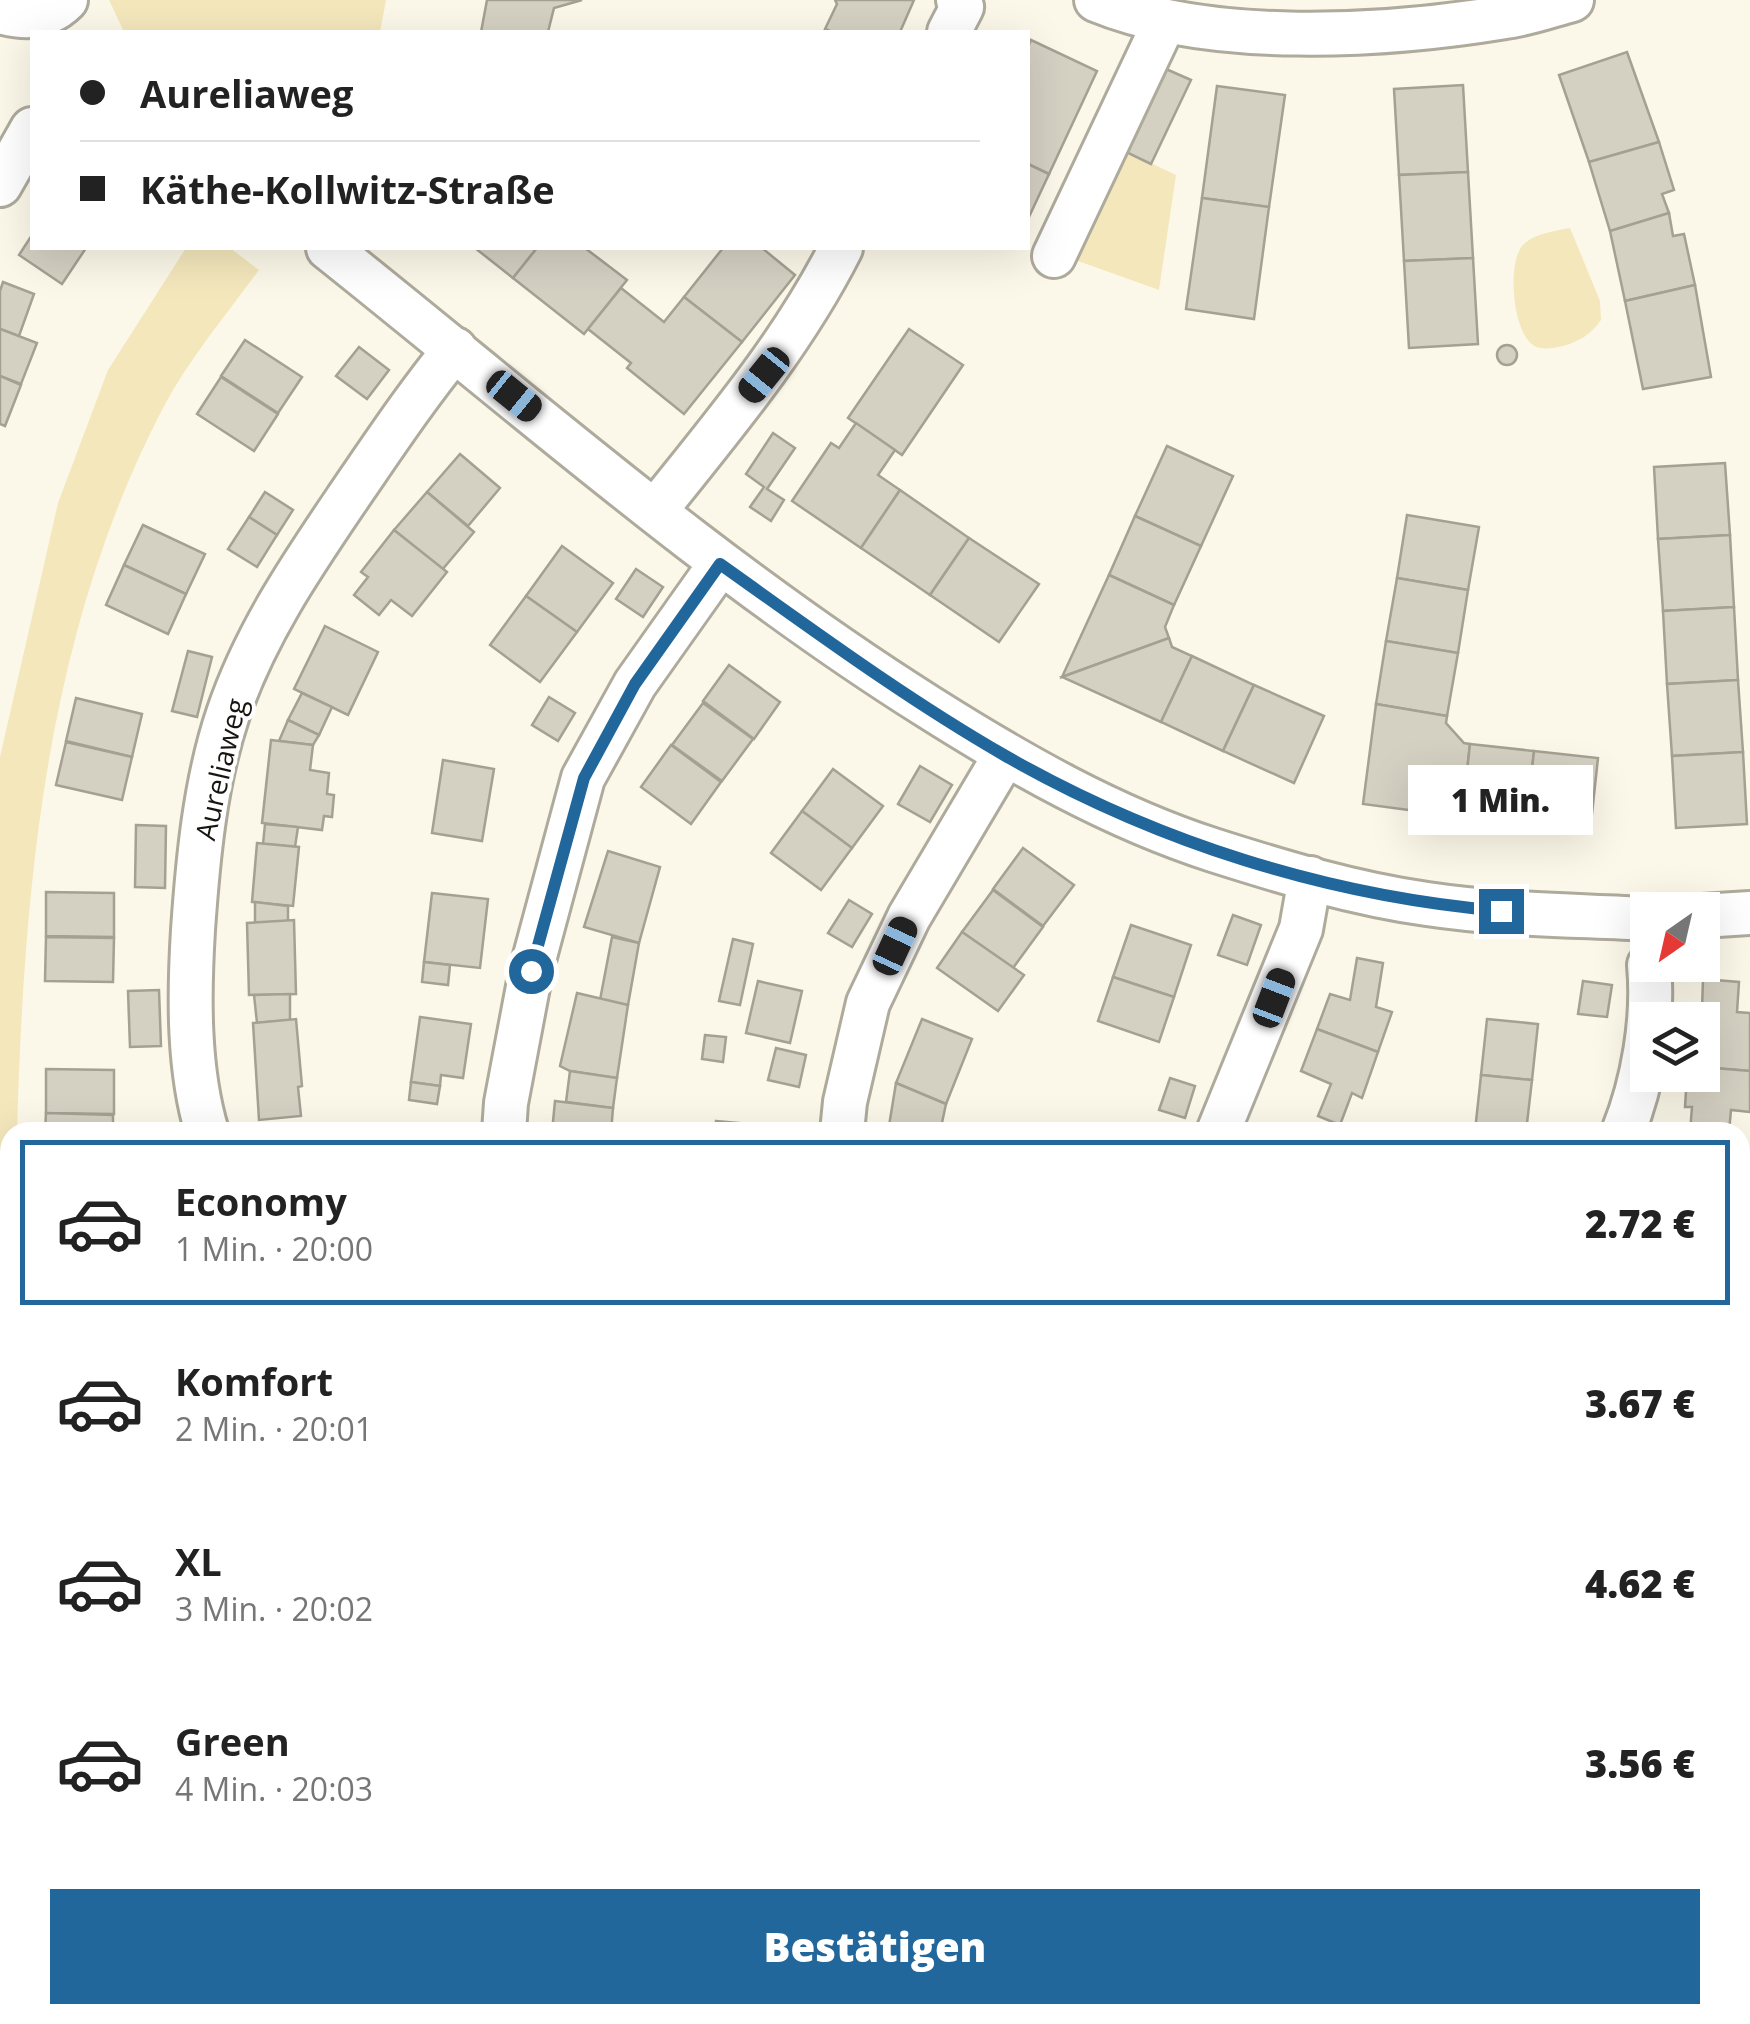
<!DOCTYPE html>
<html lang="de">
<head>
<meta charset="utf-8">
<style>
	:root { --surface:#fff; --page:#f2f2f2; --text:#222; --muted:#767676; --line:#e0e0e0; --accent:#21679b }
	body { margin:0; font-family:"Open Sans",sans-serif; background:var(--page); color:var(--text); height:100vh; display:flex; flex-direction:column; font-size:38px; white-space:nowrap }
	* { box-sizing:border-box; margin:0 }
	p { font-size:32px; color:var(--muted) }
	.icon { flex:none; width:55px; height:55px; fill:none; stroke:currentColor; stroke-width:2; stroke-linecap:round; stroke-linejoin:round }
	.map { position:relative; flex:1; overflow:hidden }
	.panel { position:absolute; left:0px; top:1122px; width:1750px; height:902px; display:flex; flex-direction:column; background:var(--surface); border-radius:30px 30px 0 0; box-shadow:0 10px 40px #0002 }
	.panel>* { flex:none }
	.top-card { position:absolute; left:30px; top:30px; width:1000px; height:220px; border-radius:0px; box-shadow:0 10px 40px #0002; display:grid; align-content:center; height:220px; padding:0 50px; background:var(--surface) }
	.needle { width:65px; rotate:214deg }
	.tools { position:absolute; left:1630px; top:892px; display:grid; gap:20px }
	.tools a { display:grid; place-items:center; width:90px; height:90px; border-radius:0px; background:var(--surface); box-shadow:0 10px 40px #0002; font-size:50px }
	.end { position:absolute; width:45px; height:45px; margin:-22px; border:12px solid #21679b; background:#fff; box-shadow:0 0 0 5px #fff }
	.from { border-radius:50% }
	.bubble { position:absolute; height:70px; border-radius:0px; background:var(--surface); box-shadow:0 10px 40px #0002; font-size:32px; font-weight:800; line-height:70px; text-align:center }
	.car { position:absolute; width:30px; height:60px; margin:-30px -15px; border-radius:12px; box-shadow:0 0 8px 2px #0007; background:linear-gradient(#222 24%,#8ab4d8 0 40%,#222 0 76%,#8ab4d8 0 86%,#222 0) }
	.top-card b { display:flex; align-items:center; gap:35px; height:95px; font-size:38px }
	.top-card b+b { border-top:2px solid var(--line) }
	.top-card i { width:25px; height:25px; background:var(--text) }
	ul { padding:18px 0 0; list-style:none }
	li { display:flex; align-items:center; gap:30px; height:165px; margin:0 20px 15px; padding:0 30px; border:5px solid transparent; border-radius:0px }
	li div { flex:1 }
	li b { display:block; font-size:38px }
	li em { font-style:normal; font-weight:800 }
	li.on { border-color:var(--accent) }
	li>.icon { width:90px; height:90px; stroke-width:1.5 }
	.button { display:flex; gap:20px; margin-top:auto; padding:20px 50px }
	.button a { flex:1; height:115px; border-radius:0px; background:var(--accent); color:#fff; font-size:40px; font-weight:800; line-height:115px; text-align:center }
	.map>svg:first-child { display:block }
	.green { fill:#f4e7bc }
	.lines { fill:none; stroke-linecap:round; stroke-linejoin:round }
	.stream { stroke:#7992a6; stroke-width:11 }
	.building { fill:#d4d0c2; stroke:#a4a092; stroke-width:2.5 }
	.minor-casing { stroke:#aeaa9c; stroke-width:48 }
	.minor { stroke:#fff; stroke-width:42 }
	.route { stroke:#21679b; stroke-width:12 }
	.labels { text-anchor:middle; dominant-baseline:central; stroke-width:8; stroke-linejoin:round; paint-order:stroke }
	.street-label { font-size:28px; fill:#171510; stroke:#fff }
</style>
</head>
<body>
<div class="map">
<svg width="1750" height="2024" viewBox="0 0 1750 2024">
	<rect width="100%" height="100%" fill="#fcf8e9"/>
	<g class="green">
		<path d="M109,0H386L380,32H124Z"/>
		<path d="M1117,147L1176,175L1159,290L1067,257Z"/>
		<path d="M1570,228L1600,301L1601,320C1592,333 1579,342 1563,346C1553,348 1542,351 1533,345C1512,331 1506,258 1525,243C1537,233 1555,231 1570,228Z"/>
		<path d="M186,248H230L259,270C226,315 189,359 163,408C46,632 24,885 17,1132H10V1724L0,1723V757L58,503L108,370Z"/>
		<path d="M1750,1287V2024H678L659,2015H1740V1296Z"/>
	</g>
	<g class="lines">
		<g class="stream">
			<path d="M0,1702L10,1703"/>
			<path d="M1740,1924L1750,1921"/>
		</g>
	</g>
	<g class="building">
		<path d="M487,0H582L554,8L548,32H481Z"/>
		<path d="M835,0H914L900,32H832L825,29L837,4Z"/>
		<path d="M1031,40L1097,71L1049,174L1028,164V47Z"/>
		<path d="M1627,52L1659,142L1589,162L1559,75Z"/>
		<path d="M1166,69L1191,80L1151,164L1126,152Z"/>
		<path d="M1463,85L1468,172L1399,175L1394,89Z"/>
		<path d="M1217,86L1285,95L1269,207L1202,198Z"/>
		<path d="M1659,142L1674,190L1662,194L1669,213L1610,231L1589,162Z"/>
		<path d="M1028,164L1049,174L1028,219Z"/>
		<path d="M1468,172L1473,258L1404,261L1399,175Z"/>
		<path d="M1202,198L1269,207L1254,319L1186,309Z"/>
		<path d="M1669,213L1673,236L1684,234L1695,285L1625,301L1610,231Z"/>
		<path d="M32,235V248H86L62,284L19,255Z"/>
		<path d="M475,248H537L513,278Z"/>
		<path d="M537,248H585L627,280L584,334L513,278Z"/>
		<path d="M723,248H762L795,275L742,342L684,297Z"/>
		<path d="M1473,258L1478,344L1409,348L1404,261Z"/>
		<path d="M3,282L34,294L19,336L0,329V291Z"/>
		<path d="M1695,285L1711,377L1643,389L1625,301Z"/>
		<path d="M621,288L664,322L684,297L742,342L684,414L627,368L631,363L588,329Z"/>
		<path d="M0,329L37,343L21,384L0,376Z"/>
		<path d="M909,329L963,365L902,455L848,418Z"/>
		<path d="M245,340L302,377L278,413L221,376Z"/>
		<circle cx="1507" cy="355" r="10"/>
		<path d="M359,347L389,370L367,399L336,376Z"/>
		<path d="M0,376L21,385L5,426L0,424Z"/>
		<path d="M221,377L278,414L254,451L197,414Z"/>
		<path d="M856,423L895,450L878,475L900,490L861,548L792,501L831,443L839,448Z"/>
		<path d="M773,433L795,448L767,489L784,500L771,521L750,507L764,487L746,474Z"/>
		<path d="M1167,446L1233,476L1201,546L1135,516Z"/>
		<path d="M460,454L500,488L468,526L427,492Z"/>
		<path d="M1725,463L1730,535L1658,539L1654,467Z"/>
		<path d="M900,490L969,538L930,595L861,548Z"/>
		<path d="M265,492L293,510L277,535L249,517Z"/>
		<path d="M427,492L474,532L442,570L394,530Z"/>
		<path d="M1407,515L1479,527L1468,590L1397,578Z"/>
		<path d="M1135,516L1201,546L1174,605L1109,575Z"/>
		<path d="M249,517L277,535L257,567L228,549Z"/>
		<path d="M143,525L205,554L186,594L124,565Z"/>
		<path d="M394,530L447,572L412,616L391,600L379,615L354,595L368,577L361,572Z"/>
		<path d="M1730,535L1734,607L1663,611L1658,539Z"/>
		<path d="M969,538L1039,584L999,642L930,595Z"/>
		<path d="M562,546L613,583L577,632L526,596Z"/>
		<path d="M124,565L186,594L168,634L106,605Z"/>
		<path d="M636,569L663,587L643,617L616,599Z"/>
		<path d="M1109,575L1174,605L1165,627L1169,638L1062,677Z"/>
		<path d="M1397,578L1468,590L1458,653L1386,641Z"/>
		<path d="M526,596L577,632L540,682L490,645Z"/>
		<path d="M1734,607L1738,680L1667,684L1663,611Z"/>
		<path d="M325,626L378,652L348,715L294,689Z"/>
		<path d="M1169,638L1172,647L1192,656L1161,722L1062,677Z"/>
		<path d="M1386,641L1458,653L1447,716L1376,704Z"/>
		<path d="M188,651L212,657L197,717L172,711Z"/>
		<path d="M1192,656L1254,685L1223,751L1161,722Z"/>
		<path d="M729,665L780,702L754,739L703,701Z"/>
		<path d="M1738,680L1743,752L1672,756L1667,684Z"/>
		<path d="M1254,685L1324,716L1294,783L1223,751Z"/>
		<path d="M302,693L332,707L319,735L288,720Z"/>
		<path d="M549,697L575,713L558,741L532,725Z"/>
		<path d="M76,698L142,714L132,757L66,741Z"/>
		<path d="M703,703L753,739L722,781L672,745Z"/>
		<path d="M1376,704L1447,716L1446,723L1464,743L1470,744L1462,817L1363,804Z"/>
		<path d="M288,720L319,735L313,745L279,741Z"/>
		<path d="M271,740L313,745L310,770L329,773L327,794L334,795L332,817L324,816L322,830L262,823Z"/>
		<path d="M66,742L132,757L122,800L56,785Z"/>
		<path d="M1470,744L1534,751L1526,824L1462,817Z"/>
		<path d="M671,745L721,782L691,824L641,787Z"/>
		<path d="M1534,751L1598,758L1590,832L1526,824Z"/>
		<path d="M1743,752L1747,824L1676,828L1672,756Z"/>
		<path d="M443,760L494,769L482,841L432,833Z"/>
		<path d="M920,766L952,785L930,822L898,804Z"/>
		<path d="M833,769L883,806L852,848L802,811Z"/>
		<path d="M802,811L852,848L821,890L771,853Z"/>
		<path d="M265,824L298,827L295,847L263,844Z"/>
		<path d="M136,825L166,826L165,888L135,887Z"/>
		<path d="M257,843L299,847L293,906L252,902Z"/>
		<path d="M1023,848L1074,885L1043,926L993,889Z"/>
		<path d="M608,851L660,867L639,943L584,927Z"/>
		<path d="M993,890L1043,927L1013,968L962,932Z"/>
		<path d="M46,892L114,893V937L46,936Z"/>
		<path d="M432,893L488,899L480,968L424,962Z"/>
		<path d="M849,900L872,914L852,947L828,933Z"/>
		<path d="M255,902L288,906V921L255,923Z"/>
		<path d="M1233,915L1261,925L1247,965L1218,955Z"/>
		<path d="M294,920L296,994L249,995L247,923Z"/>
		<path d="M1131,925L1191,945L1174,997L1113,977Z"/>
		<path d="M962,932L1024,975L998,1011L937,968Z"/>
		<path d="M46,937L114,938L113,982L45,981Z"/>
		<path d="M612,937L639,943L628,1005L600,1000Z"/>
		<path d="M733,939L753,944L740,1005L719,1001Z"/>
		<path d="M1357,958L1383,963L1376,1007L1392,1012L1378,1052L1317,1029L1330,994L1350,1000Z"/>
		<path d="M424,962L450,965L448,985L422,982Z"/>
		<path d="M1113,977L1174,997L1159,1042L1098,1021Z"/>
		<path d="M1703,979L1739,982L1737,1012L1750,1013V1071L1702,1067V1020H1691L1692,1009L1702,1010Z"/>
		<path d="M758,981L802,991L790,1043L746,1033Z"/>
		<path d="M1583,981L1612,985L1607,1017L1578,1014Z"/>
		<path d="M159,990L161,1046L130,1047L128,991Z"/>
		<path d="M577,993L628,1005L617,1078L570,1071L560,1066Z"/>
		<path d="M290,994V1020L257,1023L254,995Z"/>
		<path d="M420,1017L471,1024L463,1078L441,1075L440,1086L411,1082Z"/>
		<path d="M296,1019L302,1086L298,1087L301,1116L259,1120L253,1023Z"/>
		<path d="M922,1019L972,1039L946,1104L896,1083Z"/>
		<path d="M1487,1019L1538,1024L1532,1080L1481,1075Z"/>
		<path d="M1317,1029L1378,1052L1362,1098L1352,1093L1340,1125L1318,1116L1331,1084L1301,1071Z"/>
		<path d="M705,1035L726,1037L723,1062L702,1059Z"/>
		<path d="M776,1048L806,1055L799,1087L768,1080Z"/>
		<path d="M1702,1067L1750,1071V1112L1731,1110L1729,1132H1690L1692,1107H1685L1687,1075H1702Z"/>
		<path d="M46,1069L114,1070V1114L46,1113Z"/>
		<path d="M570,1071L617,1078L613,1108L566,1102Z"/>
		<path d="M1481,1075L1532,1080L1526,1132L1475,1131Z"/>
		<path d="M1170,1078L1195,1086L1185,1118L1159,1110Z"/>
		<path d="M411,1082L440,1086L437,1104L409,1100Z"/>
		<path d="M896,1083L946,1104L940,1132H888Z"/>
		<path d="M555,1101L613,1108L611,1132H552Z"/>
		<path d="M46,1113L113,1115V1132H45Z"/>
		<path d="M716,1121L774,1126L773,1132H715Z"/>
	</g>
	<g class="lines">
		<g class="minor-casing">
			<g id="minor">
				<path d="M1096,0C1210,47 1384,37 1505,17C1528,14 1550,6 1572,0"/>
				<path d="M0,12C24,19 47,19 66,0"/>
				<path d="M949,32L962,7L958,0"/>
				<path d="M0,185L32,129"/>
				<path d="M328,248C524,404 714,572 927,706C1017,763 1111,817 1213,850C1282,872 1355,894 1427,904C1500,915 1574,915 1648,919"/>
				<path d="M1054,256L1165,21"/>
				<path d="M655,511C723,426 792,345 841,248"/>
				<path d="M1702,916L1750,913"/>
				<path d="M207,1132C188,1069 189,996 193,930C198,858 205,782 228,714C256,631 305,561 353,490C386,442 418,394 455,349"/>
				<path d="M504,1132L506,1103L531,971L583,778L635,684L720,564"/>
				<path d="M842,1132L845,1102L868,1003L909,917L1005,755"/>
				<path d="M1218,1132L1301,929L1310,878"/>
				<path d="M1623,1132C1643,1083 1654,1019 1649,965"/>
				<path d="M0,1676L10,1677"/>
			</g>
		</g>
		<use href="#minor" class="minor"/>
	</g>
	<g class="lines">
		<path class="route" d="M531,971L584,778L635,684L720,564C813,630 905,698 1004,755C1156,842 1327,896 1501,911"/>
	</g>
	<g class="labels">
		<g class="street-label">
			<text transform="translate(220 769) rotate(-77)">Aureliaweg</text>
		</g>
	</g>
</svg>
<div class="tools">
<a><svg class="needle" viewBox="-14 -14 28 28"><path d="M0-13l5 13h-10z" fill="#e53935"/><path d="M0 13l5-13h-10z" fill="#767676"/></svg></a>
<a><svg class="icon" aria-label="layers" viewBox="0 0 24 24"><path d="M12 4l9 5-9 5-9-5zM3 14l9 5 9-5"/></svg></a>
</div>
<i class="end from" style="left:531px;top:971px"></i>
<i class="end" style="left:1501px;top:911px"></i>
<div class="bubble" style="left:1408px;top:765px;width:185px">1 Min.</div>
<i class="car" style="left:764px;top:375px;rotate:219deg"></i>
<i class="car" style="left:514px;top:396px;rotate:129deg"></i>
<i class="car" style="left:895px;top:946px;rotate:25deg"></i>
<i class="car" style="left:1274px;top:998px;rotate:21deg"></i>
<div class="top-card">
<b><i class="from"></i>Aureliaweg</b>
<b><i></i>Käthe-Kollwitz-Straße</b>
</div>
<section class="panel">
<ul>
<li class="on"><svg class="icon" aria-label="car" viewBox="0 0 24 24"><path d="M5 17H2v-5l4-1 3-4h7l3 4 3 1v5h-3M9 17h6M6 11h13"/><circle cx="7" cy="17" r="2"/><circle cx="17" cy="17" r="2"/></svg><div><b>Economy</b><p>1 Min. · 20:00</p></div><em>2.72 €</em></li>
<li><svg class="icon" aria-label="car" viewBox="0 0 24 24"><path d="M5 17H2v-5l4-1 3-4h7l3 4 3 1v5h-3M9 17h6M6 11h13"/><circle cx="7" cy="17" r="2"/><circle cx="17" cy="17" r="2"/></svg><div><b>Komfort</b><p>2 Min. · 20:01</p></div><em>3.67 €</em></li>
<li><svg class="icon" aria-label="car" viewBox="0 0 24 24"><path d="M5 17H2v-5l4-1 3-4h7l3 4 3 1v5h-3M9 17h6M6 11h13"/><circle cx="7" cy="17" r="2"/><circle cx="17" cy="17" r="2"/></svg><div><b>XL</b><p>3 Min. · 20:02</p></div><em>4.62 €</em></li>
<li><svg class="icon" aria-label="car" viewBox="0 0 24 24"><path d="M5 17H2v-5l4-1 3-4h7l3 4 3 1v5h-3M9 17h6M6 11h13"/><circle cx="7" cy="17" r="2"/><circle cx="17" cy="17" r="2"/></svg><div><b>Green</b><p>4 Min. · 20:03</p></div><em>3.56 €</em></li>
</ul>
<div class="button"><a>Bestätigen</a></div>
</section>
</div>
</body>
</html>
